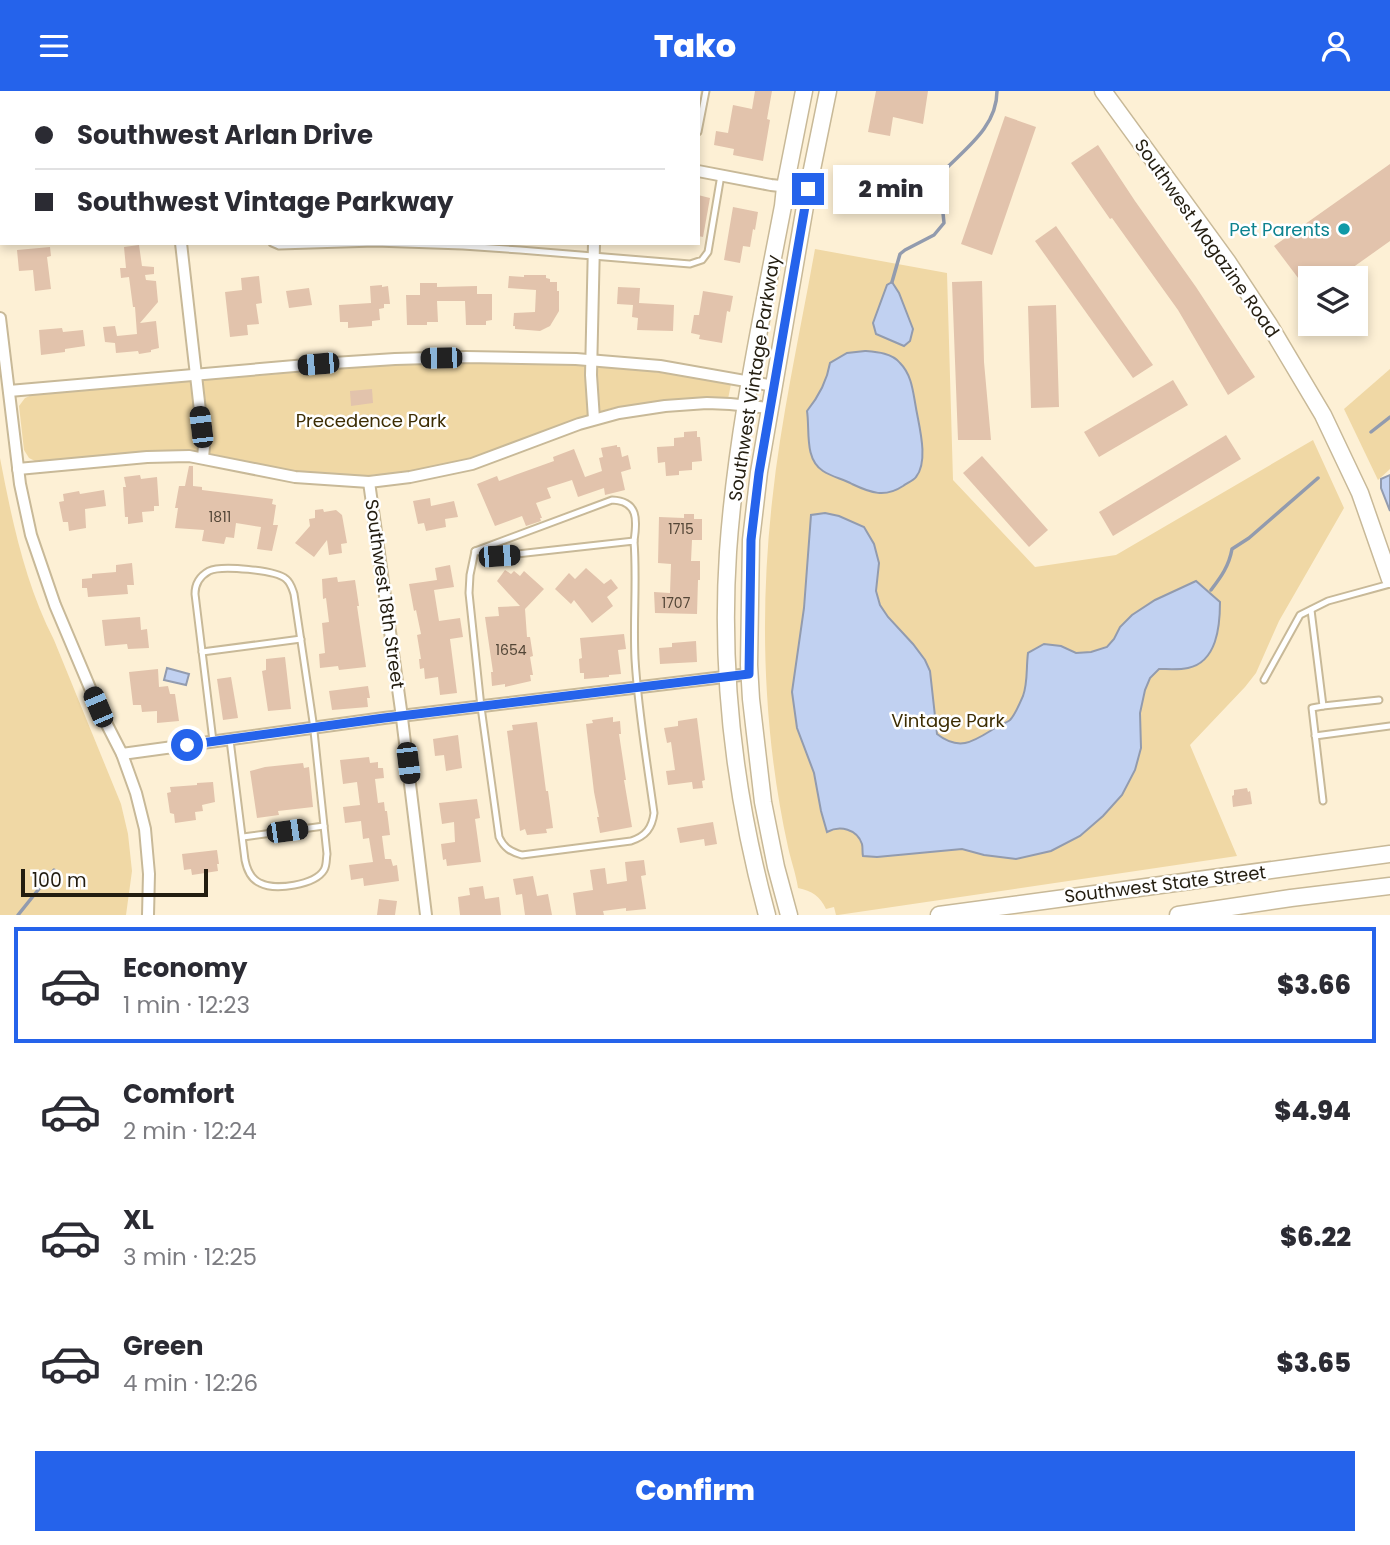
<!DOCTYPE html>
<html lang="en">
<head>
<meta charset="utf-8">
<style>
	:root { --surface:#fff; --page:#f7f7f7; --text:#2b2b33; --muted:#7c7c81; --line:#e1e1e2; --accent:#2563eb }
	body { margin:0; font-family:Poppins,sans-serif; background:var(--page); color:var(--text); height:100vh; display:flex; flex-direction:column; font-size:26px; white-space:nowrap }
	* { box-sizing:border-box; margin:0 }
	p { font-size:23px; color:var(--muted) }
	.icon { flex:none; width:38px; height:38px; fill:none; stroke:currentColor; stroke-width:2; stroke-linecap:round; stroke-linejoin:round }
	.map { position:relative; height:824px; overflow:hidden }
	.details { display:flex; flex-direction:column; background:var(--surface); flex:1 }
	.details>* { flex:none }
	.top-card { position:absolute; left:0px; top:0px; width:700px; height:154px; box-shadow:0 4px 10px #0003; display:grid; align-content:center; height:154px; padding:0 35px; background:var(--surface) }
	.fabs { position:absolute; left:1298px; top:175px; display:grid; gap:14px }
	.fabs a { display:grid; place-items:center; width:70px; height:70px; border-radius:0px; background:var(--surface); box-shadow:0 4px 10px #0003; font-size:35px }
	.scale { position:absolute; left:21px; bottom:18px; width:187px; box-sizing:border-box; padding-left:7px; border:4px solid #231d10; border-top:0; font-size:19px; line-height:24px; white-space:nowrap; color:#231d10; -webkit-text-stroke:5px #fff; paint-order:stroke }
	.end { position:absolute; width:32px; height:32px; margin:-16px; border:9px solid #2563eb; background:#fff; box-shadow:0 0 0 4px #fff }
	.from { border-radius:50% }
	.bubble { position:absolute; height:49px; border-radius:0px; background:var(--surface); box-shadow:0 4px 10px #0003; font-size:23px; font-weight:800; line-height:49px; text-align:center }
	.car { position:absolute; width:21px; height:42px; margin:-21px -10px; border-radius:9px; box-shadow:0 0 5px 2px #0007; background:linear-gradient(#222 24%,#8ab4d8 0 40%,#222 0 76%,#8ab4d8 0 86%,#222 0) }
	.top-card b { display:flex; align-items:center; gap:24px; height:66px; font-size:26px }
	.top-card b+b { border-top:2px solid var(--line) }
	.top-card i { width:18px; height:18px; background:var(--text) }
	ul { padding:12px 0 0; list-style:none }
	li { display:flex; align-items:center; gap:21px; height:116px; margin:0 14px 10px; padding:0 21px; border:4px solid transparent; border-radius:0px }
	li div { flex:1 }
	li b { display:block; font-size:26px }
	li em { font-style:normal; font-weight:800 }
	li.on { border-color:var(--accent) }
	li>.icon { width:63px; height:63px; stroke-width:1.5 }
	.action { display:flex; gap:14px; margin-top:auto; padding:14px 35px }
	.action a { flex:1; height:80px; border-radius:0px; background:var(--accent); color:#fff; font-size:28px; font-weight:800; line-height:80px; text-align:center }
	header { display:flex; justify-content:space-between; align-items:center; height:91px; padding:0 35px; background:var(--accent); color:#fff; font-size:32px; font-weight:800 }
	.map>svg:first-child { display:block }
	.green { fill:#f0d8a5 }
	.water { fill:#c1d1f1; stroke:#929bae; stroke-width:2 }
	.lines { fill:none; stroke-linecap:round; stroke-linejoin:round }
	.stream { stroke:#929bae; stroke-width:3.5 }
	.building { fill:#e2c3ac }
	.lane-casing { stroke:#c8b998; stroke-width:9 }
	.street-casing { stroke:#c8b998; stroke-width:14 }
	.secondary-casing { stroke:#c8b998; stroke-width:19 }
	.lane { stroke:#fff; stroke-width:5 }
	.street { stroke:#fff; stroke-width:10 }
	.secondary { stroke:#fff; stroke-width:16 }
	.route { stroke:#2563eb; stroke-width:9 }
	.culture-dot { fill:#0f9aa8; stroke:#fff; stroke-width:2.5 }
	.labels { text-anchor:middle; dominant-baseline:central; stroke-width:5; stroke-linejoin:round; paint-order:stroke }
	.number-label { font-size:14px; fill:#534637 }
	.culture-label { font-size:18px; fill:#0d838f; stroke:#fff; text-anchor:end }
	.street-label { font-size:18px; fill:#231d10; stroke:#fff }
	.park-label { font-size:18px; fill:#3d2d03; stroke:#fff }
</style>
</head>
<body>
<header><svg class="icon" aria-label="menu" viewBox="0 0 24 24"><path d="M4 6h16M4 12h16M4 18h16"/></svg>Tako<svg class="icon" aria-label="person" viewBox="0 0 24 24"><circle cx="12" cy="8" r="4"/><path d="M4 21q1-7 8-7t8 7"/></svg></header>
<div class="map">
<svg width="1390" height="824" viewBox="0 0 1390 824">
	<rect width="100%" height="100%" fill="#fdf0d5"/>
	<g class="green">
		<path d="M815,158L947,182L953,389L1035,476L1116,464L1313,349L1344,417L1279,530L1256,582L1245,596L1190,654L1237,765L838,824H836L834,816L826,818C820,805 812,800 798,797C796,783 791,770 788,756C777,706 770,654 767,603C763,539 765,474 772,411C781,326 800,242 815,158Z"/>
		<path d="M501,271L584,273L642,279L731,293L728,308L673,309L612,317L573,329L500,358L470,368L406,381L359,385L300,381L197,360L136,361L35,370L29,367L24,359L19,315L25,307L32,304L395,273Z"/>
		<path d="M1390,278V378L1378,389L1344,318Z"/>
		<path d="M0,367C12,430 25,492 54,549L121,713L128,743L132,780L126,824H0Z"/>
	</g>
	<g class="water">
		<path d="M892,191L899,202L913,238L910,250L904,255L876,243L873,232L887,194Z"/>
		<path d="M865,260C877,261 892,262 900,272C912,284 913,301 916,317C919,335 929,370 916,386C913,390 907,392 903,395C885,407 871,402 852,393C843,388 832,386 823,380C804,368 810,339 807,320C819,305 827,290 830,272L847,262Z"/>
		<path d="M1390,384V420L1381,397V388Z"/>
		<path d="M825,422L839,425L864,436L874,453L879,472L876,500L880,514L888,526L913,553L925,569L930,580L937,643C960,661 974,650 995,637C1000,634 1006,632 1010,629C1015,624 1020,612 1023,605C1028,591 1026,577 1028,562L1044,553L1061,555L1076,562L1091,561L1107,556L1114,548L1120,536L1132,524L1155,509L1196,490L1220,511C1220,535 1217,571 1188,577C1179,579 1168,578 1159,578L1150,587L1145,599L1140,622L1141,657L1135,679L1122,704L1103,725L1080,745L1051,760L1016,768L984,764L962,758L877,766L863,765C862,761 863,757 862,753C857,738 840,734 827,741L821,720L814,682L797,637L792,601L804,517L811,424Z"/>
		<path d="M167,577L189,583L186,594L164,589Z"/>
	</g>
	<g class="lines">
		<g class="stream">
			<path d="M892,191L900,163L905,159L934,144L944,132L942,112L937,87C960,61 997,39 997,0"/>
			<path d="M1371,341L1390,326"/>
			<path d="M1211,499C1221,486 1229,475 1232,458L1249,447L1318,387"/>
			<path d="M18,824L54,779"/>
		</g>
	</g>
	<g class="building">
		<path d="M755,0H772L767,28L770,29L763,70L733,64L734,58L714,54L716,40L728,42L733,14L752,18Z"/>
		<path d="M876,0H928L923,33L893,26L890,45L868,41Z"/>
		<path d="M1005,25L1036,36L992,164L961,153Z"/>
		<path d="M1098,54L1135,110L1196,196L1255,286L1228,304L1178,219L1112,127L1110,128L1071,72Z"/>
		<path d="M1390,73V150L1338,187H1311V204L1274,155Z"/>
		<path d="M698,104L710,107L703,146L698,145Z"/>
		<path d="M733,116L758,121L755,139L753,138L750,156L743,155L740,172L724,169Z"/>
		<path d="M1056,135L1153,274L1133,287L1035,150Z"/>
		<path d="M139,154L142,175L154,176V183L145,184L146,189L156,190L158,211L140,232L156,230L159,257L151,259V261L139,263L138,260L116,262L115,252L105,251L103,236L115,235L117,245L137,243L135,216H133L129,186L121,187L120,177H126L124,156Z"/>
		<path d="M50,156L51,165L47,166L51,198L35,200L33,179L19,180L17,159Z"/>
		<path d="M524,184H546V187L550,188V191H557V200H559V220L550,235L540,240L515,238V235H513L514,222L535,221L536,199L508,197L509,185L524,186Z"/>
		<path d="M259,185L262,212L256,213L259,233L247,234L248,244L230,246L225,201L242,199L241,187Z"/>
		<path d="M982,190L984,271L991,349H958L952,191Z"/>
		<path d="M420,192H437V196L477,195V203H492V229L486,230V234H466L465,210H437L438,231H427V234H407L406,204H420Z"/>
		<path d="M382,194V196L388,195L390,213H384V217L379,218L380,229L372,230V235L348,237V231H340L339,214L371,212L370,195Z"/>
		<path d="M618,196L640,197L639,212L674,214L673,240L637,239L638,227L632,226L633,214L617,213Z"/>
		<path d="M309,197L312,214L289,217L286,200Z"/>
		<path d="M703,200L733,205L730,221L727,220L722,252L699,248L700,244L691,242L694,224H699Z"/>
		<path d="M1056,214L1059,316L1031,317L1028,215Z"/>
		<path d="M62,237L63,241L83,239L85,255L65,258V261L41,264L39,239Z"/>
		<path d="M1173,289L1188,314L1099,366L1084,341Z"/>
		<path d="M372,298L373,312L351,315L350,300Z"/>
		<path d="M697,340V346H700L702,370L692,371V379L679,380V384L666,385L665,371L658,372L657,356L674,355V347L684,346V341Z"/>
		<path d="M1226,344L1241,368L1113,445L1099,421Z"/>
		<path d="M617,354V356H620L622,366L628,364L631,378L621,381L625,399L605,404L604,397L578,406L572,389L547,397L551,407L536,412L542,427H540L541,430L526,435L522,425L495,435L477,393L497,385L499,390L515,384L554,370L553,366L574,358L585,386L602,380L599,367L603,366L601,357Z"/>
		<path d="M982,365L1048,439L1029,456L963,382Z"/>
		<path d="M189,375H193V395L202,396V399L273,408L272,413L276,414L273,434H278L272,460L257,458L261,436L236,432L234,447L226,446L224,453L202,450L204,439L175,437L178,417H175L179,395H185Z"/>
		<path d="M140,384L141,388L157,386L159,415H154V420L142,421L143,431L128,433V426H125L123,396H126L124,386Z"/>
		<path d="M104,399L106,415L85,418L86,437L69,440L68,431H63L59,411L64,410L63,403L79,400L80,403Z"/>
		<path d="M430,407L431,415L454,410L458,426L445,428L446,436L426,440L424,432L418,433L413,410Z"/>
		<path d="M323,418L324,421L336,419L342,424L347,452L341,453L342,462L329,464L327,449L314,466L295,452L310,435L309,428L315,427V419Z"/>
		<path d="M684,423H694V428H702V449H692L691,470H700V489H698L697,523L655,522L654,501L670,502L671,473L658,472L659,426L684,427Z"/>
		<path d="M132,472L134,494H127L128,503L88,506L87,497H82V488L92,487V483L116,481V474Z"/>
		<path d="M450,474L454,496L434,499L439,530L460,527L463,546L450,548L457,602L440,604L438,586L425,588L424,577L420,578L419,568H421L417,544L421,543L416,519L414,520L409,493L437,489L435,477Z"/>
		<path d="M586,477L604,493L611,488L618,497L607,506L613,515L592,532L574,509L571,513L555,498L569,482L575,488Z"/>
		<path d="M505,479L511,483L514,480L520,485L524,480L544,498L525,518L527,546H530L533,565L530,566L533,584H530L531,590L505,596V593L492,595L491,581H493L485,526L499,525L498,516L520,515L497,490Z"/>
		<path d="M337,486L338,491L355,489L359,515H357L366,576L339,579L338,575L320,577L319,563L325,562L322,532L329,531L326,507L323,508L322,488Z"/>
		<path d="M140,526L141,539L147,538L149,557L128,558L127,553L105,555L102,529Z"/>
		<path d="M624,543L626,558L618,559L621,583L609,584V586L584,588V582H580L579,568L582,567L580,547Z"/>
		<path d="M696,550L697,571L660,573L659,557L672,556V552Z"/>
		<path d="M285,566L291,618L268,620L262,580L266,579V568Z"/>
		<path d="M158,578L159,596L168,595L170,603H175L179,630L157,632V620L142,621L141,614H133L129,581Z"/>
		<path d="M231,586L238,627L223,629L217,588Z"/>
		<path d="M368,595L370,607H367L368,616L332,619L329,600Z"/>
		<path d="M613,626V631L620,630L621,643H619L626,689H624L632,736L600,742L597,726H599L594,701L586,633L593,632L592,629Z"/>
		<path d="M697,627L705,689L702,690L703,697L693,698L692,691L668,694L666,680L675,679L671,651L667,652L664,637L678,635V630Z"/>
		<path d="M537,631L546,700H548L553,737L546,738L547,742L527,744L525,738L520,740L507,640L513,639L512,634Z"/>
		<path d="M458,644L462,677L446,680L444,664L435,665L433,648Z"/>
		<path d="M369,666L370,672L378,671V677H383L384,687L375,688L378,712L384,711L385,720H387L390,744L382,745L385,768H391L393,775L397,774L399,790L364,795L363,787L351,789L349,774L373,771L369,747L363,748L361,730L345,732L343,716L360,714L357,691L343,693L340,669Z"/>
		<path d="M303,672L304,677L309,676L313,716L278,720L279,724L257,727L250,680L265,676Z"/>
		<path d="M213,691L215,711L202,714L203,720L195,721L196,729L175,732L174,723L170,722L167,702L171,701L170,696L197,694V692Z"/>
		<path d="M1247,697L1248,701L1250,700L1252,713L1233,716L1232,705L1234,704V699Z"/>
		<path d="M477,708L480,727L475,728L481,771L447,775L446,768L443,769L441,753L455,751L454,731L442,733L439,712Z"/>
		<path d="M713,731L717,753L705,755L704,748L680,752L677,737Z"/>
		<path d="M217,759L219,773H217L218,780L192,784L191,778L184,779L182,763Z"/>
		<path d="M644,769L646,784L641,785L646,818L626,820V817L603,820L604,824H576L573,802L593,799L590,779L605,777L607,793L627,790L625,771Z"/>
		<path d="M533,785L537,805L548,803L552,824H525L522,803L516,804L513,788Z"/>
		<path d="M483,795L485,808L499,806L501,824H460L458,806L470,804L469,797Z"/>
		<path d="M379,808L397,810L395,824H377Z"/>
	</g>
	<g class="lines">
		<g class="lane-casing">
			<g id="lane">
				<path d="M698,41L706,0"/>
				<path d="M272,152L279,155L375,152L463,155L520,159L690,173L702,169L708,161L721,84"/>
				<path d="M634,450C637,489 633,529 635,568C638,619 647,671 654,722C652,737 646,745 631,750L522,764C511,761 504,757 499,746L481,616L469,502L470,484L475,460L499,465Z"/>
				<path d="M475,460L612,409C639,410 637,430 634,450"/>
				<path d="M1311,519L1323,615L1312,617L1323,710"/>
				<path d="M202,561L301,548"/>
				<path d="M1264,589L1300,524L1328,510L1390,493"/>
				<path d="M1323,615L1379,609"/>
				<path d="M1315,645L1390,635"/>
				<path d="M213,650L195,503C195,493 200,485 209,480C221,474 276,479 286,488C291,492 292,497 294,503L313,631L327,763C326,768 327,774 324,779C315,794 275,800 260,792C251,788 247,779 245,769L230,649"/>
				<path d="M243,746L324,735"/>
			</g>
		</g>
		<g class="street-casing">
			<g id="street">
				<path d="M159,0V2"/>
				<path d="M344,0V2"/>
				<path d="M436,2V0"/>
				<path d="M612,2V0"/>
				<path d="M698,80L771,94L808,98"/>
				<path d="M0,88L2,87"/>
				<path d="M181,152L204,355L203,367"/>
				<path d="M594,152L591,284L594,328"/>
				<path d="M0,227L20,393L31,444L55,514L98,616L122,663L136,702L145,738L149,783L148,824"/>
				<path d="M9,300L318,273L395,268L466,266L576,268L660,275L774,295"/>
				<path d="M18,378L147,366L189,365L295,386L369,391L410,386L472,373L579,333L619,322L665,315L707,312L730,313L770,317"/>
				<path d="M369,391L401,619L426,824"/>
				<path d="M122,663L384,627L749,583"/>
			</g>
		</g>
		<g class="secondary-casing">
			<g id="secondary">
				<path d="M1103,0L1227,170L1270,235L1323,324L1360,402L1390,488"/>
				<path d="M767,824C735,706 720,584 728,461C736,345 761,230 783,115L785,96L804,0"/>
				<path d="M789,824L776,776L763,711L751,608L749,574L751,449L759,381L808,98L828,0"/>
				<path d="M939,824L1390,763"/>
				<path d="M1178,824L1291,807L1390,795"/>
			</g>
		</g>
		<use href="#lane" class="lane"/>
		<use href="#street" class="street"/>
		<use href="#secondary" class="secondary"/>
	</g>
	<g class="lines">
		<path class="route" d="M187,654L384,627L749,583L751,449L759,382L808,98"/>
	</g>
	<circle class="culture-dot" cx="1344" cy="138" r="7"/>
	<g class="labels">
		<g class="number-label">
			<text x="220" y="426">1811</text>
			<text x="681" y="438">1715</text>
			<text x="676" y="512">1707</text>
			<text x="511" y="559">1654</text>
		</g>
		<g class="culture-label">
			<text x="1330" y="138">Pet Parents</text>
		</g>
		<g class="street-label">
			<text transform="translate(1207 147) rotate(55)">Southwest Magazine Road</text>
			<text transform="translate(754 287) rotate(-81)">Southwest Vintage Parkway</text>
			<text transform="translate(385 503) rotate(82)">Southwest 18th Street</text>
			<text transform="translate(1165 793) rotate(-7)">Southwest State Street</text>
		</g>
		<g class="park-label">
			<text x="371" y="329">Precedence Park</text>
			<text x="948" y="629">Vintage Park</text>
		</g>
	</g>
</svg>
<div class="fabs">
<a><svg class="icon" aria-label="layers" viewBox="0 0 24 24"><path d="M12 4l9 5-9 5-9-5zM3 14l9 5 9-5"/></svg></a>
</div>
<div class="scale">100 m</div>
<i class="end from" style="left:187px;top:654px"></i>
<i class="end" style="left:808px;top:98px"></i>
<div class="bubble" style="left:833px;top:74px;width:116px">2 min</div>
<i class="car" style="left:441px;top:267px;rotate:269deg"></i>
<i class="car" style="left:318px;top:273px;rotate:265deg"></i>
<i class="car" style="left:201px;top:336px;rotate:353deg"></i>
<i class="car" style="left:499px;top:465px;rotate:86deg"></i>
<i class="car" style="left:98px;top:616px;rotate:337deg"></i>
<i class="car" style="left:408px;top:672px;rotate:173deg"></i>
<i class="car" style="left:287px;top:740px;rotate:82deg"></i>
<div class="top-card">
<b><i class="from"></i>Southwest Arlan Drive</b>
<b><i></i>Southwest Vintage Parkway</b>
</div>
</div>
<section class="details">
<ul>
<li class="on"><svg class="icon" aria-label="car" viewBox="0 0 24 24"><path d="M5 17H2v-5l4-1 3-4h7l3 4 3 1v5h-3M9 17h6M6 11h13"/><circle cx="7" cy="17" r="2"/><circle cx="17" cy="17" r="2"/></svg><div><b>Economy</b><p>1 min · 12:23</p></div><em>$3.66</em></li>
<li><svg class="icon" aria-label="car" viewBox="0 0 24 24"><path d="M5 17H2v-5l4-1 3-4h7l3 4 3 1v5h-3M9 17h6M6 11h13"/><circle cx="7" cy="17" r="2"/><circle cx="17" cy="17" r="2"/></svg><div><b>Comfort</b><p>2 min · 12:24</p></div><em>$4.94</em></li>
<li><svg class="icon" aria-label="car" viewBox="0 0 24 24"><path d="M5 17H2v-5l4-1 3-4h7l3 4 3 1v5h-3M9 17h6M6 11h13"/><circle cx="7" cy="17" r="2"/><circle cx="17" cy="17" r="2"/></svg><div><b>XL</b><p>3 min · 12:25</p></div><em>$6.22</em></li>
<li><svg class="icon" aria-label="car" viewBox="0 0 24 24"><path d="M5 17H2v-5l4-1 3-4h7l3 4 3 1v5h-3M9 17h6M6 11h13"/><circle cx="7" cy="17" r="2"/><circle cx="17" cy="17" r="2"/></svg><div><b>Green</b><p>4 min · 12:26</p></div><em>$3.65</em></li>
</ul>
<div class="action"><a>Confirm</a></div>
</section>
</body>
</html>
